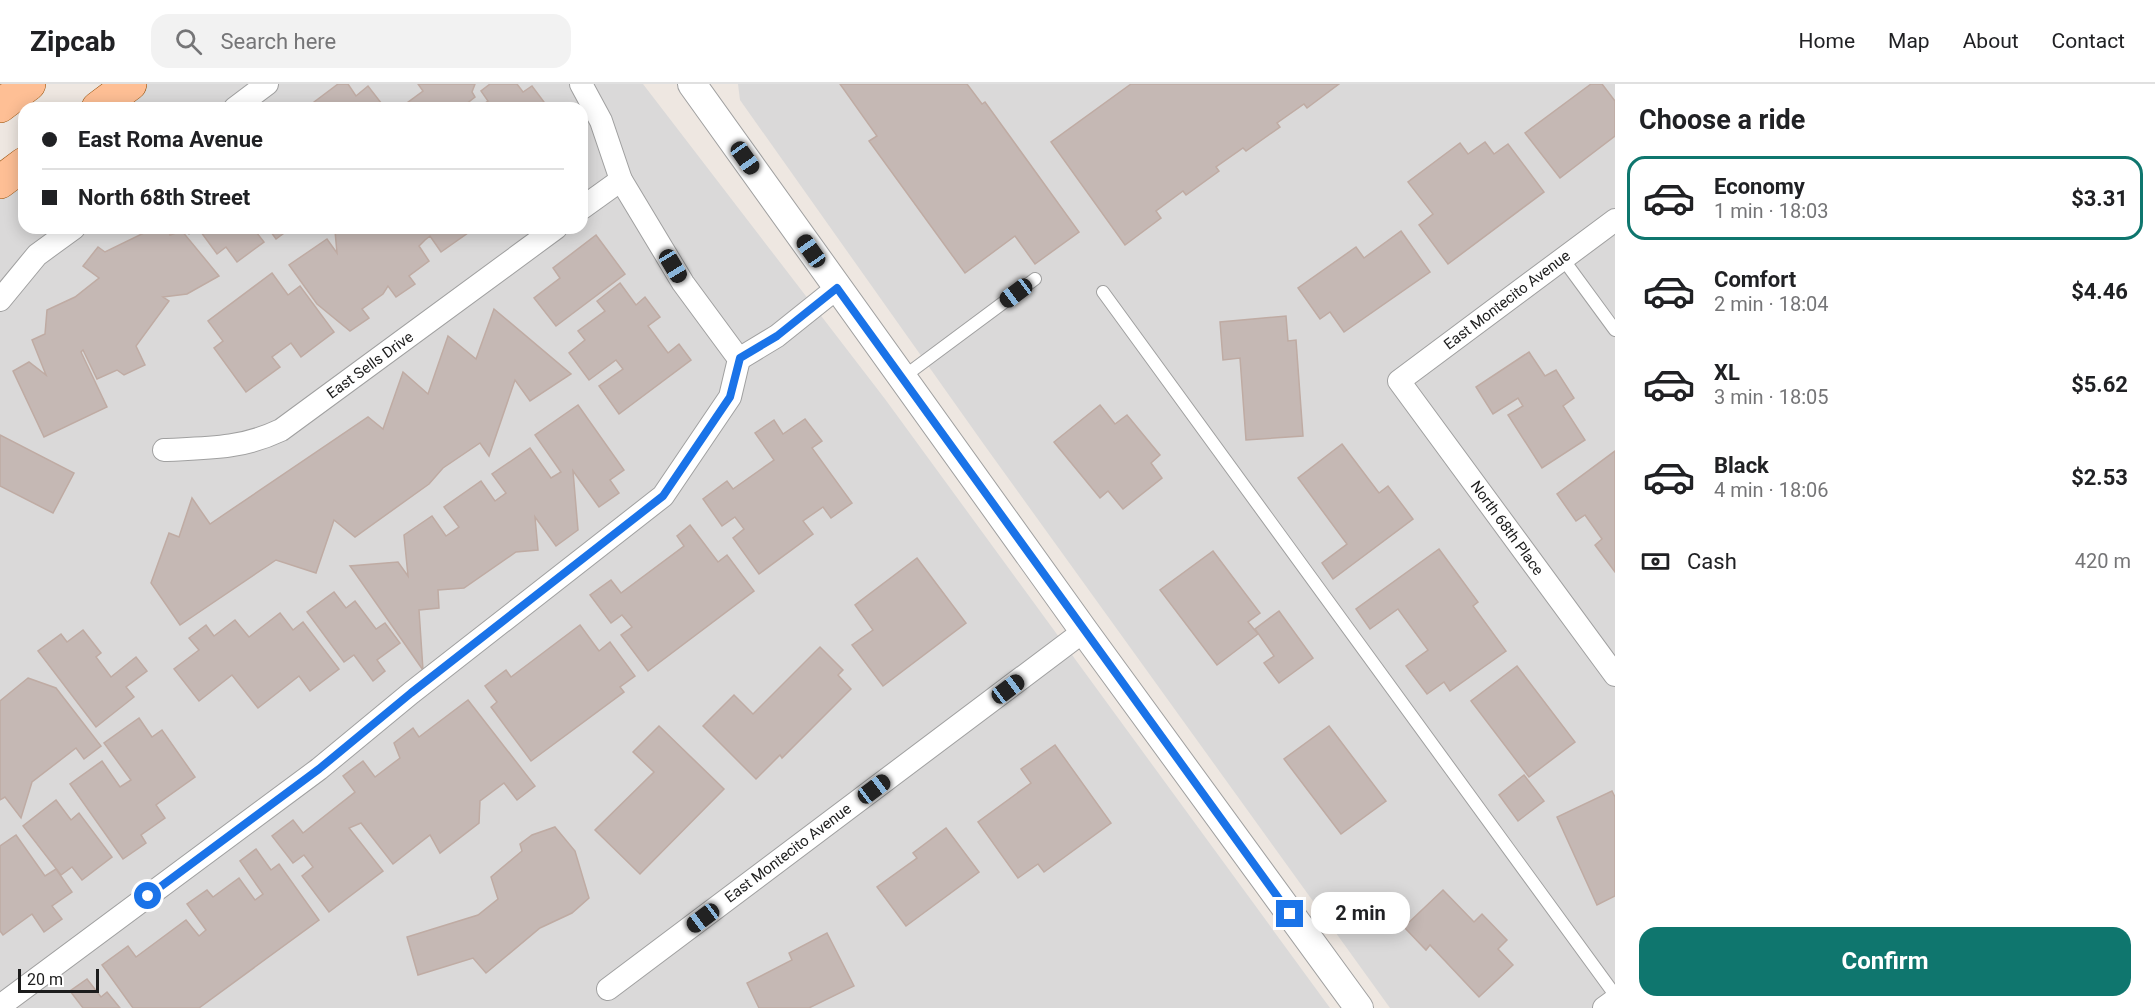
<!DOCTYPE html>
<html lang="en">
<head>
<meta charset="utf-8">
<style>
	:root { --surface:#fff; --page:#f2f2f2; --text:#202124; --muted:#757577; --line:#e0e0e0; --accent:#0f766e }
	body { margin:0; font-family:Roboto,sans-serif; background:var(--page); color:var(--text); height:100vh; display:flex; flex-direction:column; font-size:22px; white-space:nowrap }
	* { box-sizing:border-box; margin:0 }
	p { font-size:20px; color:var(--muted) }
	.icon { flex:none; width:33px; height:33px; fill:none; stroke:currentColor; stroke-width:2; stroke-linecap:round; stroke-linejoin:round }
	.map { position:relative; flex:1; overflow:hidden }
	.details { display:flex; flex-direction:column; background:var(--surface); width:540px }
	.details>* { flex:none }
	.guide { position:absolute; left:18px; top:18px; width:570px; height:132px; border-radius:18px; box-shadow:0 3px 15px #0003; display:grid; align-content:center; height:132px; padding:0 24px; background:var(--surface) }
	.scale { position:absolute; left:18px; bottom:15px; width:81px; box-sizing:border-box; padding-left:6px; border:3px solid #1c1c1c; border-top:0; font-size:16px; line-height:21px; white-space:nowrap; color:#1c1c1c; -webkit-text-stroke:4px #fff; paint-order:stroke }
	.end { position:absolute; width:27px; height:27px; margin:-14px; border:8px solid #1a73e8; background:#fff; box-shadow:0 0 0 3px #fff }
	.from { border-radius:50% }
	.bubble { position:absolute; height:42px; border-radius:18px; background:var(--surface); box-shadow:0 3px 15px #0003; font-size:20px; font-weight:700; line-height:42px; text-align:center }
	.car { position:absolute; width:18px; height:36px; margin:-18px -9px; border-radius:8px; box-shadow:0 0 4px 2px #0007; background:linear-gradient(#222 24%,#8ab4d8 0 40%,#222 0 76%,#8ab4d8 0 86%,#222 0) }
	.guide b { display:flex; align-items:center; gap:21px; height:57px; font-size:22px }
	.guide b+b { border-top:2px solid var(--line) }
	.guide i { width:15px; height:15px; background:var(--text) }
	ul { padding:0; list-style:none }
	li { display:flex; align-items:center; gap:18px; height:84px; margin:0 12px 9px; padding:0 12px; border:3px solid transparent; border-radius:18px }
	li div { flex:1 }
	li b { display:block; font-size:22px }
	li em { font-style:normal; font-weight:700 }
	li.selected { border-color:var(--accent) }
	li>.icon { width:54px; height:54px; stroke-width:1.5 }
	h2 { padding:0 24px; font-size:27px; line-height:72px }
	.pay { display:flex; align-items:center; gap:15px; height:66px; padding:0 24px; font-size:22px }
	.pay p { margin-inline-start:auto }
	.action { display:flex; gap:12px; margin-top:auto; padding:12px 24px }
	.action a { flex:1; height:69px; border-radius:18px; background:var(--accent); color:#fff; font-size:24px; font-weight:700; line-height:69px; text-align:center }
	header { display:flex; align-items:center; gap:36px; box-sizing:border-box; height:84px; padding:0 30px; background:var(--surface); border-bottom:2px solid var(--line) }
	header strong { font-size:28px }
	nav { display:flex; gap:33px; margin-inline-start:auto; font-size:21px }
	.search { width:420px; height:54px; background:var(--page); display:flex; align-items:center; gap:15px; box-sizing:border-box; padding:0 21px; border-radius:18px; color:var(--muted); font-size:22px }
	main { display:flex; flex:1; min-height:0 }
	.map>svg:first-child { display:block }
	.residential { fill:#dad9d9 }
	.building { fill:#c5b8b4; stroke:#bfaba3; stroke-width:1.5 }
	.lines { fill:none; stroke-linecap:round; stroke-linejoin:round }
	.service-casing { stroke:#a0a0a0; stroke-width:14 }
	.minor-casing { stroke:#a0a0a0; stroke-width:24 }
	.tertiary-casing { stroke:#a0a0a0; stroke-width:30 }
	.primary-casing { stroke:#934a00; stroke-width:34 }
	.service { stroke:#fff; stroke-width:12 }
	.minor { stroke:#fff; stroke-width:22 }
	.tertiary { stroke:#fff; stroke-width:28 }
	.primary { stroke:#febf95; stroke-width:33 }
	.route { stroke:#1a73e8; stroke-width:8 }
	.labels { text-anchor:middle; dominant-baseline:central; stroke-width:4.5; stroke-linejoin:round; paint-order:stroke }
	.street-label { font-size:15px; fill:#1c1c1c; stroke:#fff }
</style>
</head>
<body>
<header>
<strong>Zipcab</strong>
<div class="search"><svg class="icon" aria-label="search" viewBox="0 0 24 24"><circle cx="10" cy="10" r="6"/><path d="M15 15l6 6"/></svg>Search here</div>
<nav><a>Home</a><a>Map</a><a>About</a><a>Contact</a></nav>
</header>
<main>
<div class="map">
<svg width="1615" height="924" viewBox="0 0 1615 924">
	<rect width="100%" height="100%" fill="#eee7e1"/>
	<g class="residential">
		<path d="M130,0H643L885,315L1330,924H0V97L24,79V144H582V24H98Z"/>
		<path d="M738,0H1615V924H1390L985,362L740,16Z"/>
	</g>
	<g class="building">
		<path d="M338,0H348L356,12L368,2L385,24H313L310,21Z"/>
		<path d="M418,0H475L472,8L475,13L461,24H411L407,19L423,7Z"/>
		<path d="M490,0H517L523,8L532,2L547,22L478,24L488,17L481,7Z"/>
		<path d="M840,0H967L982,20L985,18L1079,148L1035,180L1015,152L965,189L869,57L877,52Z"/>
		<path d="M1131,0H1339L1307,24L1304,20L1277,39L1280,43L1246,67L1243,64L1216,83L1219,87L1186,111L1183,107L1156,127L1161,134L1125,161L1051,58Z"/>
		<path d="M1591,0H1602L1615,17V52L1560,94L1525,49Z"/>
		<path d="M1485,58L1494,70L1508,60L1544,108L1448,180L1419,141L1433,130L1408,98L1460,59L1468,70Z"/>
		<path d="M154,144H167L170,151L182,147L219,192L187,210L163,213L169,217L136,262L145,281L124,291L117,286L97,295L83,266L81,268L107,323L44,353L13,287L29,278L46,291L32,256L45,250L47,226L75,213L99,194L83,182L98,163L105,168Z"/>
		<path d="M184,144H197L189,150Z"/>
		<path d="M198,144H253L264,158L237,178L226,163L217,170Z"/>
		<path d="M268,144H291L276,155Z"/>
		<path d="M339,144H475L441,168L430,152L425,156L419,162L429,177L409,192L415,200L396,213L388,202L383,210L362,225L369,234L350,247L317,220L289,181L327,155L337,169L335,147Z"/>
		<path d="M1401,147L1430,188L1344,248L1330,228L1320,235L1298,204L1356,163L1364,174Z"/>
		<path d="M596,151L625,190L556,242L534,214L560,194L553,184Z"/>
		<path d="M272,189L288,211L300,202L334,248L301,273L291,259L272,273L280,283L246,308L214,264L223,257L208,237Z"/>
		<path d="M620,199L636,221L645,213L660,233L648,242L668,269L679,260L691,276L619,330L599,302L623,285L616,276L589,296L569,269L585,256L578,247L605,227L597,217Z"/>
		<path d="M494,225L571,290L530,317L515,296L489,372L480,359L443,384L429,400L355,453L334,436L316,489L276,476L180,541L151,499L169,449L179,453L192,414L210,440L368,333L383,345L403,288L428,310L448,252L476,275Z"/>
		<path d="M1286,232L1288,257L1296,256L1303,352L1246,356L1240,274L1223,276L1220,238Z"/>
		<path d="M1529,268L1545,292L1556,286L1574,314L1563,322L1585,356L1542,384L1508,331L1523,322L1518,314L1493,330L1476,303Z"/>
		<path d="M578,321L624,386L610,396L619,409L599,423L573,387L578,446L556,462L535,433L538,466L516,468L464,504L438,506L439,524L419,526L423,586L350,482L398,478L408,492L404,451L432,432L446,452L459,443L444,423L481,397L495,417L506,409L492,390L530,364L551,394L561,388L535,351Z"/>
		<path d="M1100,321L1115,340L1127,331L1160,371L1151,379L1162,394L1123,425L1108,407L1100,414L1054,358Z"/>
		<path d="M805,335L822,357L812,364L852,419L831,434L823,423L803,437L813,450L759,490L733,454L744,445L735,433L722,442L703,415L727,397L733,405L774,376L755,349L774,336L783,350Z"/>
		<path d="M0,351L74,389L53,429L0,402Z"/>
		<path d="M1342,360L1379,409L1388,402L1413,435L1333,495L1322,479L1347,460L1298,394Z"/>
		<path d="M1615,367V488L1595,461L1602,455L1585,431L1576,437L1557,410Z"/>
		<path d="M690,441L718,478L727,471L754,507L648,587L621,551L632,543L622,531L611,539L590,511L611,496L621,509L684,462L677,452Z"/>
		<path d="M1439,465L1478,518L1473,522L1506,567L1450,607L1444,598L1427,610L1406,582L1428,566L1398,525L1370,545L1356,525Z"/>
		<path d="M1213,467L1260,529L1248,538L1258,550L1217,581L1160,506Z"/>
		<path d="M917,474L966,539L883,602L852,561L873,546L855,521Z"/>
		<path d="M334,508L346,524L355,517L376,545L385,539L400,559L377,576L385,587L373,597L354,571L344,578L307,528Z"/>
		<path d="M1279,527L1313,574L1279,599L1264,579L1274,572L1255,545Z"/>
		<path d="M280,529L293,546L303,538L339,585L310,607L299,592L258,624L232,591L199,617L174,585L199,566L189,554L206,541L214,552L235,536L249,553Z"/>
		<path d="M580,541L599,567L610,558L635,592L620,603L624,608L531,677L491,623L497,618L485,602L506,586L511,593Z"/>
		<path d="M83,546L101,569L96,573L111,593L136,573L147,587L126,603L134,613L96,643L38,567L61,550L67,558Z"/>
		<path d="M820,563L843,586L838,591L851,605L782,674L780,671L756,695L703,642L734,611L753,630Z"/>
		<path d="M1517,582L1575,658L1529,693L1471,617Z"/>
		<path d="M28,594L56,604L101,662L84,675L76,664L32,698L21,734L5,713L0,716V617Z"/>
		<path d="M468,616L535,702L517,716L504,699L480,717L479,739L440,769L430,751L393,780L361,739L349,744L383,787L329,828L302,792L313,783L304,771L293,779L272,752L293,736L303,749L355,708L343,692L363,677L375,693L400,674L394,659L413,644L419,653Z"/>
		<path d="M139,634L152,653L162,646L195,693L156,721L165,734L141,751L146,759L123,775L70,700L102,677L120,703L131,696L104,659Z"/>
		<path d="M659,642L724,705L640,790L595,746L654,688L633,668Z"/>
		<path d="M1329,642L1386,717L1341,750L1284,675Z"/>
		<path d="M1055,661L1111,739L1044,788L1038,780L1018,794L978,738L1031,699L1021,685Z"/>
		<path d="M1524,691L1544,717L1518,737L1499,711Z"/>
		<path d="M1612,707L1615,713V812L1597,821L1557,733Z"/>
		<path d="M56,716L71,736L79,729L112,773L82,796L72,783L61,791L23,742Z"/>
		<path d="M555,743L575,767L589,814L572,829L540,844L486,889L473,874L418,891L407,853L478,831L498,815L491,793L522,767L520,760L532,751Z"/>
		<path d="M946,744L979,788L906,842L877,803L917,774L913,769Z"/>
		<path d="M16,751L45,792L56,785L72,808L52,822L62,835L44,848L32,830L3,851L0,847V762Z"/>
		<path d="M256,765L271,786L279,780L319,836L199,924H133L102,881L128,862L136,873L186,836L199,852L206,846L187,820L207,806L213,813L239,794L255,816L263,810L240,777Z"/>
		<path d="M1443,806L1474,838L1482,830L1507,856L1498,865L1513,881L1479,913L1430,861L1426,866L1404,843Z"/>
		<path d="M827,849L854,902L809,924H759L747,899L792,876L789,869Z"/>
		<path d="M87,895L101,913L107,908L120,924H83L70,907Z"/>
	</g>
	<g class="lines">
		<g class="service-casing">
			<g id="service">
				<path d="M1563,175L1615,246"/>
				<path d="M1103,208L1615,911"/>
				<path d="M902,294L1035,195"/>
			</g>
		</g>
		<g class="minor-casing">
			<g id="minor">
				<path d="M235,24L267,0"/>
				<path d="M582,124L621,96"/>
				<path d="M1615,136L1399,297L1615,591"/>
				<path d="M0,216L37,171L74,144"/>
				<path d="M739,275L777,252L837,204"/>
				<path d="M164,366C208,364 241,365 281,346L556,144"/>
				<path d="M608,905L1084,547"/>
				<path d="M0,922L319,685L411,609L663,412L730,313L739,275L683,199L621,96L601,37L581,0"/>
				<path d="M1604,924L1615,916"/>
			</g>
		</g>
		<g class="tertiary-casing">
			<path id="tertiary" d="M692,0L1084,547L1359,924"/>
		</g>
		<g class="primary-casing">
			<g id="primary">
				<path d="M0,22L29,0"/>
				<path d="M98,24L130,0"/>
				<path d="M0,98L24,80"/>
			</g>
		</g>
		<use href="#service" class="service"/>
		<use href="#minor" class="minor"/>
		<use href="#tertiary" class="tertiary"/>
		<use href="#primary" class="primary"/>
	</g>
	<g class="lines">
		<path class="route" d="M148,812L319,685L411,609L663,412L730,313L740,274L777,252L837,204L1290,830"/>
	</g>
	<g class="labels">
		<g class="street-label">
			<text transform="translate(1507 216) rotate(-37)">East Montecito Avenue</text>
			<text transform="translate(370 281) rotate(-36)">East Sells Drive</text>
			<text transform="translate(1507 444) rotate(54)">North 68th Place</text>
			<text transform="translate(788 769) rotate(-37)">East Montecito Avenue</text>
		</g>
	</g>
</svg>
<div class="scale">20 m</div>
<i class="end from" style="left:148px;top:812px"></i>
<i class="end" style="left:1290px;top:830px"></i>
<div class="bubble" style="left:1311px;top:808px;width:99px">2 min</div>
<i class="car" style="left:745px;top:74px;rotate:145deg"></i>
<i class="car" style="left:811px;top:167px;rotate:325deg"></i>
<i class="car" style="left:673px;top:182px;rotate:149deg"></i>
<i class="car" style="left:1016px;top:209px;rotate:233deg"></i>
<i class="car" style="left:1008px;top:605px;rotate:53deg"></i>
<i class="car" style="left:874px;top:705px;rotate:53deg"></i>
<i class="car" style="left:703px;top:834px;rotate:233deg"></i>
<div class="guide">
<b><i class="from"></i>East Roma Avenue</b>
<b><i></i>North 68th Street</b>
</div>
</div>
<section class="details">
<h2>Choose a ride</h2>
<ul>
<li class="selected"><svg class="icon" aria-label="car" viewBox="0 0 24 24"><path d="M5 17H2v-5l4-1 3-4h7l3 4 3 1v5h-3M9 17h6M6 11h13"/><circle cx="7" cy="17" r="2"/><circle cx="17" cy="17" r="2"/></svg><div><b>Economy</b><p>1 min · 18:03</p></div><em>$3.31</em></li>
<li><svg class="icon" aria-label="car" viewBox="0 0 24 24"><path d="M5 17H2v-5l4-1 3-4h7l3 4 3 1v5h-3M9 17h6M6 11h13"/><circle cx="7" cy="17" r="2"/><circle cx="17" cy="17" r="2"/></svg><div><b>Comfort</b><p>2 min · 18:04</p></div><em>$4.46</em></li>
<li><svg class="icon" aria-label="car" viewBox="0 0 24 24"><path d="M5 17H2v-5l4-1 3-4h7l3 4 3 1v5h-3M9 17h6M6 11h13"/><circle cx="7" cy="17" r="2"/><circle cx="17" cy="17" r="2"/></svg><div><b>XL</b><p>3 min · 18:05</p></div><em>$5.62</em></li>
<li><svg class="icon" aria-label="car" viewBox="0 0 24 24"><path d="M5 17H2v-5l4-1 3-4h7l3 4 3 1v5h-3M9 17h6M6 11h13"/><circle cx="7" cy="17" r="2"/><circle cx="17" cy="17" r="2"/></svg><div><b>Black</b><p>4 min · 18:06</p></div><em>$2.53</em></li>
</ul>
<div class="pay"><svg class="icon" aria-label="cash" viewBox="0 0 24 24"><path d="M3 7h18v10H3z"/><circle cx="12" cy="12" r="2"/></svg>Cash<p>420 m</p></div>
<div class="action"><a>Confirm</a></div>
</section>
</main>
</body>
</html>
